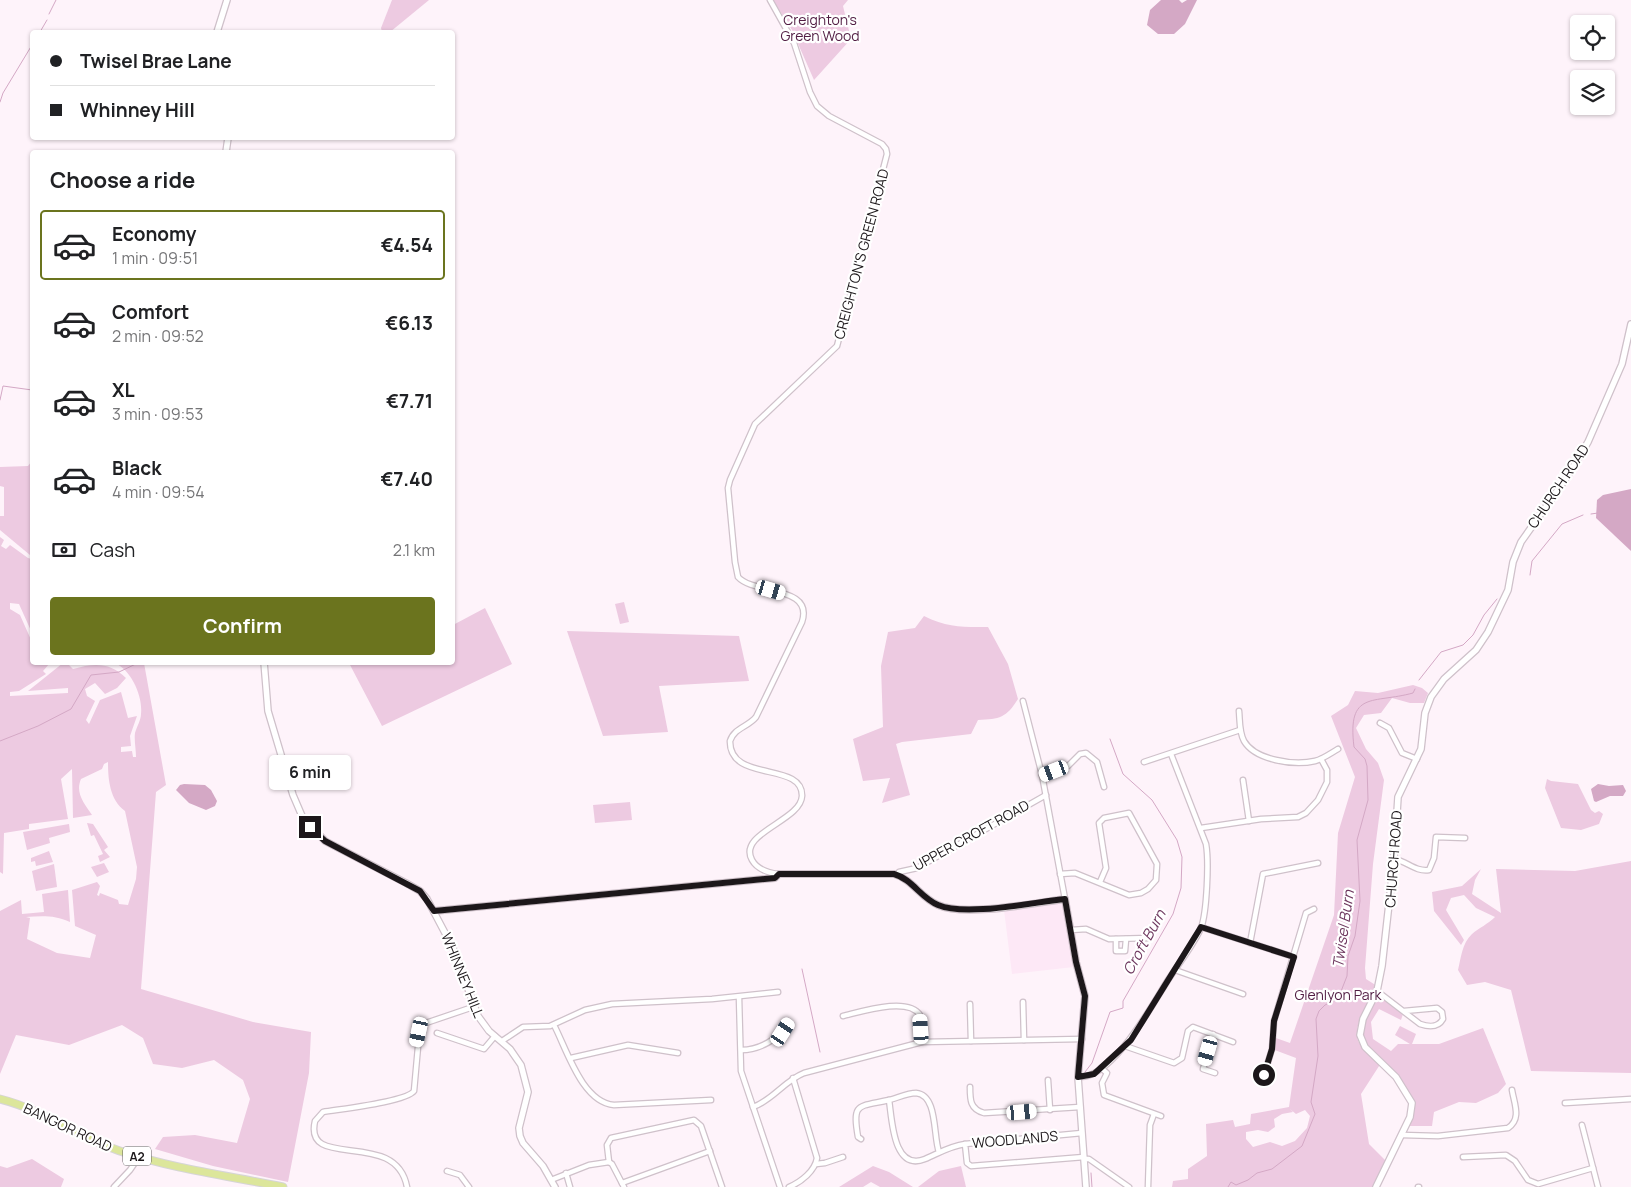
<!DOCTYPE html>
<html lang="en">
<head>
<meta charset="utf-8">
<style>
	:root { --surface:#fff; --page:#f2f2f2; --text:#202124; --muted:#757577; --line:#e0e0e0; --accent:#6b741e }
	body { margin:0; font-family:Manrope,sans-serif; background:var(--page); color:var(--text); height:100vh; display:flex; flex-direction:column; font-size:19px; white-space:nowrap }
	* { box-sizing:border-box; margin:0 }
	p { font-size:16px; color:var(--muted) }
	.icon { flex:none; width:28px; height:28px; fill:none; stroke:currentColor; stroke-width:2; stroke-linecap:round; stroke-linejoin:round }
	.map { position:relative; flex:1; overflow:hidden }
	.drawer { position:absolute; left:30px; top:150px; width:425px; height:515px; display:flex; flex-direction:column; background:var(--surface); border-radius:5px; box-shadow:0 1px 4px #0004 }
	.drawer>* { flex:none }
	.banner { position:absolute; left:30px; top:30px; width:425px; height:110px; border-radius:5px; box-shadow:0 1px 4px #0004; display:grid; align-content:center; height:110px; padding:0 20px; background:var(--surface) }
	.tools { position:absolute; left:1570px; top:15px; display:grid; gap:10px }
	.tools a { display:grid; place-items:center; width:45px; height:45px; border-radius:5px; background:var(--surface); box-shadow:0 1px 4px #0004; font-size:25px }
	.end { position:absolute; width:22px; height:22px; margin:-11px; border:6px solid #1c171a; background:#fff; box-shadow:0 0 0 2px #fff }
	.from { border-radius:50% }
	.bubble { position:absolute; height:35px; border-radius:5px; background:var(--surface); box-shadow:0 1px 4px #0004; font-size:16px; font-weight:700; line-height:35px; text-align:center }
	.car { position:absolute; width:15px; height:30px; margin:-15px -8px; border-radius:6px; box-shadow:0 0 4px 1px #0007; background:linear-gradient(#fff 24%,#345 0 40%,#fff 0 76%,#345 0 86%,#fff 0) }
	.banner b { display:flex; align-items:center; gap:18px; height:48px; font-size:19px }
	.banner b+b { border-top:1px solid var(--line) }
	.banner i { width:12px; height:12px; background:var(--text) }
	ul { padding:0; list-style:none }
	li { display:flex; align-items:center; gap:15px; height:70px; margin:0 10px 8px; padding:0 10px; border:2px solid transparent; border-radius:5px }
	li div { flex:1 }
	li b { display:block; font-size:19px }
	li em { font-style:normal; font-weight:700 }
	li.selected { border-color:var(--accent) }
	li>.icon { width:45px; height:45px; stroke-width:1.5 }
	h2 { padding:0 20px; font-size:22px; line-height:60px }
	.pay { display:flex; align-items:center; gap:12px; height:55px; padding:0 20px; font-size:19px }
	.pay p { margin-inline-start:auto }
	.button { display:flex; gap:10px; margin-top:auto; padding:10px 20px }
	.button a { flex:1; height:58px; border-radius:5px; background:var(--accent); color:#fff; font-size:20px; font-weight:700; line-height:58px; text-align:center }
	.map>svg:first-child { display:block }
	.built { fill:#fde8f6 }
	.green { fill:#edcae1; fill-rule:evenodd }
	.water { fill:#d4a8c5 }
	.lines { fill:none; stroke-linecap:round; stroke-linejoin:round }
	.stream { stroke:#d4a8c5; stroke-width:1 }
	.minor-casing { stroke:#cfc1ca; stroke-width:7 }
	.tertiary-casing { stroke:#cfc1ca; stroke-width:8 }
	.trunk-casing { stroke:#d6d5d6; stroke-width:9 }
	.minor { stroke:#fff; stroke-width:4.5 }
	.tertiary { stroke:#fff; stroke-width:5.5 }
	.trunk { stroke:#dce69b; stroke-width:7 }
	.route { stroke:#1c171a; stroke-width:6 }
	.labels { text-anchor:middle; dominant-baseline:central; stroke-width:4.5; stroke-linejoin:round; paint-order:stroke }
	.shield { fill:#fff; stroke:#605d5f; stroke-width:1 }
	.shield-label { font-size:12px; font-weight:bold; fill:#1c171a }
	.park-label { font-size:14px; fill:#511d43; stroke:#fff }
	.street-label { font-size:14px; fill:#1c171a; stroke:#fff }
	.water-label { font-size:15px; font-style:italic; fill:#6e385f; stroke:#fff }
</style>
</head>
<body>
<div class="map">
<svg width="1631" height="1187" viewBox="0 0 1631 1187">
	<rect width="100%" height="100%" fill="#fef3fa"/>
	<path class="built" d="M1058,902L1063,905L1074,967L1012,974L1004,910Z"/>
	<g class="green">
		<path d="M392,0H429L390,32H382L381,28Z"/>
		<path d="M773,0H848L843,6L851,39L814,80L792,30Z"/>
		<path d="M32,461V555H30L0,530V516H4V487L0,486V467L28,466Z"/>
		<path d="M0,537L4,540L1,546L6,549L10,545L28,558L32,559V633L19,604L10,603V609L20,615L32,642V662L50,663L43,671L46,674L19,691L10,692V696L68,693V688L28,691L63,663H67L73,669C94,663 110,662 126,678L117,688L105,694L95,683L85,689L87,696L95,701L86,720L89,724L100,700L121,692L128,718L137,716L130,736L131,746L121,747V752L132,751L133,757H136C136,749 134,740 135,733C137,726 141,720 141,714C143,696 131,670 115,663H144L166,785L156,792L141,989L253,1022L311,1032L309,1073L288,1182L213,1166L155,1149L163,1137L195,1135L237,1143L250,1099L243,1080L214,1060L182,1068L153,1064L143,1038L122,1025L69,1045L16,1035L0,1074V911L21,900L22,914L44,912L42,894L68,890L70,922C55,915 42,916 26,917L30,918L27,939L57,953L90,958L96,935L75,926L72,890L97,882L100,886L97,895L99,896L100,893L118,900L119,904L128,905L136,879L137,867L125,811C110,800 108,780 108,762L104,764L102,769L81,779C75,793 84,803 92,815L73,818L72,769L61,779L68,819L29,824V829L4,833L3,874L0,872Z"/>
		<path d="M624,602L629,622L620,624L615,604Z"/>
		<path d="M485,608L512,664L382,726L349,663L452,662L453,625Z"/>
		<path d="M924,616C948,628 963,627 988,627L1008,664L1018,699C1006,718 1000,719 978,720L971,734L902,742L896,744L910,795L882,803L890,778L863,781L853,739L883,727L881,666L888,632L915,628Z"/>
		<path d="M567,631L739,636L749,681L659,686L668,732L603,736Z"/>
		<path d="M1413,685L1422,688L1428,693L1424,703H1410L1392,698L1381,713L1364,715L1356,728L1366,749L1378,763L1384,780L1373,864L1365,968L1366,979L1377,986C1370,999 1349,1030 1360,1044C1366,1051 1374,1057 1381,1063L1361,1094L1369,1144L1386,1161L1374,1187H1172L1173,1181L1188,1179V1169L1207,1156L1206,1124L1233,1120L1235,1127L1250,1124L1251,1114L1289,1107L1296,1058L1272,1049L1273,1037L1290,1043L1334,915L1338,833L1355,777L1331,716L1348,705L1355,691L1378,693ZM1290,1109L1296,1114L1305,1110L1310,1116L1307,1128L1295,1141L1282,1146L1270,1142L1253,1147L1246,1139V1132L1258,1130L1268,1132L1275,1127L1274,1119L1282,1114L1293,1112Z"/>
		<path d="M1547,779L1551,781L1578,784L1591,810L1595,813L1599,811L1603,814L1599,824L1581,830L1561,828L1545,788Z"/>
		<path d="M630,802L632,820L595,823L593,805Z"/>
		<path d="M87,823L93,824L108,847L104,850L110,857L100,862L98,856L103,854L94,835L91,836Z"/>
		<path d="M69,824L70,832L49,838L50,843L27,850L23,832Z"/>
		<path d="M49,851L53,862L36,866L35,861L31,862V858Z"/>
		<path d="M1631,861V1073L1531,1071L1511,990L1485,982L1467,985L1458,970C1461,958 1462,943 1472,934C1479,928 1488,924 1495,917L1476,908L1464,895L1451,898L1446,910L1464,940L1461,945L1434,911L1432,892L1462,886L1481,869L1475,880L1472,894L1501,913L1496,869L1575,871Z"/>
		<path d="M104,863L109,872L97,877L91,867Z"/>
		<path d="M54,864L57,887L36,891L32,871Z"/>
		<path d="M1377,995L1403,1014L1401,1020L1379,1009L1371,1022L1373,1039L1391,1051L1398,1044H1410L1395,1035L1400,1026L1416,1034L1412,1044H1439L1483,1028L1506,1084L1498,1093L1476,1103L1459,1102L1434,1112L1432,1126H1408L1415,1102L1402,1082L1364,1043L1362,1030Z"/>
		<path d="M32,1159L64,1179L61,1187H0V1166L7,1168Z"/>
		<path d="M873,1166L889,1172L913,1187H880L871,1182L863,1187H839Z"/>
		<path d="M961,1166L966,1187H918L939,1171Z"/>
	</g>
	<g class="water">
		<path d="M1161,0H1179L1182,3L1187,0H1197L1185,24L1174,34H1158L1147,25L1150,10Z"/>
		<path d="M1631,489V551L1596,518L1597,500L1603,495Z"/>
		<path d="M184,784L205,785L211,790L217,801L215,806L206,810L189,803L176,790L180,785Z"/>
		<path d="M1598,784L1609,786L1623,785L1626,791L1623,796H1610L1596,802L1594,801L1591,789Z"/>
	</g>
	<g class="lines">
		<g class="stream">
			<path d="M49,14L56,0"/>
			<path d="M40,32L47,20"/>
			<path d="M0,102L3,93L32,45"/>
			<path d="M0,400L3,386L32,390"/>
			<path d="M1591,514L1598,513"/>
			<path d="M1530,575L1532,561L1562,524L1583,515"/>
			<path d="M1419,680L1441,652L1463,645L1473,635L1484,615L1497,599"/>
			<path d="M0,741L38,726L71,709L91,675L119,672L140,662"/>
			<path d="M802,969L820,1052"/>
			<path d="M1085,1072L1092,1063L1110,1012L1123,1008V1001L1173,914L1181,888L1182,857L1177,840L1152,800L1123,774L1110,739"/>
			<path d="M1091,1173L1092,1187"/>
			<path d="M1228,1187L1231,1182L1236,1185L1248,1180L1257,1173L1272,1169L1302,1146L1315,1114L1311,1102L1318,1056L1316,1019L1319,1011L1325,1005L1338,999L1347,976L1348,956L1355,936L1360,901L1357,840L1368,800L1367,766L1365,759L1354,747C1347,690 1373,704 1413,693L1415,689"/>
		</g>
		<g class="minor-casing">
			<g id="minor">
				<path d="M770,0L794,43L810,92L817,106L829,116L882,144L886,149L887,154L837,346L755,424L730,480L728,488L735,562L738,577C754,595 814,585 802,622L756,717C748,727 734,728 730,741C729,783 803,761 802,796C801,821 737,833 752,860C757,869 769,873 779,874"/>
				<path d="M1023,701L1042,775L1065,899"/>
				<path d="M1239,711C1240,721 1239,732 1244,741C1255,760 1294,766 1315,761C1323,759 1331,753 1338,749"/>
				<path d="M1380,723L1389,728L1402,753L1417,759"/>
				<path d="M1144,762L1240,730"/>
				<path d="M1042,775L1068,766L1080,754L1086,753L1097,762L1104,787"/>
				<path d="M1243,780L1249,821"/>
				<path d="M1201,828L1261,819L1298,817L1306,813L1318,800L1327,782V770L1321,759"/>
				<path d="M1394,859C1407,861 1415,872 1429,870L1434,858L1436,837L1465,838"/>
				<path d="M1060,874L1075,873L1129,895L1141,893L1148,889L1156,880L1157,864L1129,813L1104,818L1099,823L1106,868L1100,882"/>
				<path d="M897,875L899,872L917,868L1046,795"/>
				<path d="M1201,927L1294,957"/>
				<path d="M1071,930L1086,929L1109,939L1150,938"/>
				<path d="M1116,939V951H1125L1126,939"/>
				<path d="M1250,943L1263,874L1318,863"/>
				<path d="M1175,970L1243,994"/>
				<path d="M1377,991L1420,1024C1429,1027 1438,1028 1443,1019L1442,1012L1437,1008L1404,1011"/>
				<path d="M739,997L741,1071L780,1187"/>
				<path d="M1023,1002L1024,1040"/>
				<path d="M970,1004L971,1041"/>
				<path d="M843,1016C860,1012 908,996 920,1015L922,1042"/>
				<path d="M554,1025C567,1050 582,1102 614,1105L711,1100"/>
				<path d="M437,1033L484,1049L495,1036"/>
				<path d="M1213,1034L1203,1069L1215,1073"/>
				<path d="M502,1041L523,1027L550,1026L585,1010L612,1004L712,999L778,992"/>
				<path d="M1125,1046L1174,1063L1182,1058L1188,1031L1193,1027L1233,1042"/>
				<path d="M741,1050C760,1050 778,1039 788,1024"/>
				<path d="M571,1058L628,1045L678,1053"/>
				<path d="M1101,1068L1107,1073L1102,1083L1104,1095L1161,1116"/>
				<path d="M1264,1075L1272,1049L1274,1021L1306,913L1314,909"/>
				<path d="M1078,1077C1112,1080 1152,1005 1168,980C1179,963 1193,946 1201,928C1207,912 1209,861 1206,844L1171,754"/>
				<path d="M1048,1080L1050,1110"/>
				<path d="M970,1087C970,1100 970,1109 984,1113L1080,1107"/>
				<path d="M1565,1103L1631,1099"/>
				<path d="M753,1107C773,1100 784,1081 804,1073L922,1042L1082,1039"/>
				<path d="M1582,1125L1598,1187"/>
				<path d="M1082,1133L965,1144L967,1163L971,1166L1084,1157"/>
				<path d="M1402,1135L1438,1136L1508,1128C1522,1119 1514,1103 1512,1090"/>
				<path d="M861,1139L858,1137C852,1102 858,1107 889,1100"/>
				<path d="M939,1152C933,1136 938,1095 916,1093C908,1093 897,1098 889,1100C892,1119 893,1172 925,1159C939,1153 950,1146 965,1144"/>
				<path d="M1463,1157L1506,1155L1515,1161L1528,1180L1538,1184L1593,1168"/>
				<path d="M1084,1159H1089L1129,1187"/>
				<path d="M609,1162L607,1145L611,1138L694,1120L701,1126L722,1187"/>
				<path d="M609,1162L612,1164L624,1187"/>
				<path d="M816,1164L825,1163L843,1157"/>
				<path d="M447,1171L460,1175L469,1187"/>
				<path d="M566,1173L570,1187"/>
				<path d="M551,1180L589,1165L609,1162"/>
				<path d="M622,1183L710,1151"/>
				<path d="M114,1187L130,1170L139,1157"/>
				<path d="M407,1187C396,1127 303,1172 315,1121L323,1112C340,1109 406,1102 414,1091L420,1025L473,1007"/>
				<path d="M789,1187C801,1182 815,1171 817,1158L793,1078"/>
				<path d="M1148,1187L1150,1125L1154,1114"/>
				<path d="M1418,1187H1419"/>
			</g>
		</g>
		<g class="tertiary-casing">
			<g id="tertiary">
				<path d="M217,32L227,0"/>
				<path d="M226,152L228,138"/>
				<path d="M264,662L268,711L293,795L302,816L325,841L406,883L420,891L427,899L453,948L478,1016L489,1031L510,1049L521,1065L528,1092L519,1128L520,1136L523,1143L543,1166L555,1187"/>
				<path d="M434,911L775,878L779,874H894C912,879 921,898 938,905C965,917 1035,903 1065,899L1076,962L1085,996L1078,1077L1086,1187"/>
				<path d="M1376,1187L1410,1117L1412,1103L1396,1077L1365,1047L1360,1035L1363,1019L1377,991L1382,966L1394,859L1398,797L1421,749L1425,713L1431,697L1444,679L1476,650L1488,632L1508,590L1513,562L1521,542L1567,477L1588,442L1622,364L1631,324"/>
			</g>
		</g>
		<g class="trunk-casing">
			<path id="trunk" d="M0,1099C44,1110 80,1138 123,1152C174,1169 230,1176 283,1187"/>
		</g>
		<use href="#minor" class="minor"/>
		<use href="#tertiary" class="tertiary"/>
		<use href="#trunk" class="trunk"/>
	</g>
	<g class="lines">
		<path class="route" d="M310,827L325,841L420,891L434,911L775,878L779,874H894C912,879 921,898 938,905C966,917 1034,902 1065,899L1076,962L1085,996L1078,1077L1094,1074L1131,1040L1201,927L1294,957L1274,1021L1272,1049L1264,1075"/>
	</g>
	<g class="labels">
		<rect class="shield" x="123" y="1146.5" width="28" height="19" rx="4"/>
		<g class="shield-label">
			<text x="137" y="1156">A2</text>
		</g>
		<g class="park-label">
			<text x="820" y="19">Creighton's<tspan x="820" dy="16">Green Wood</tspan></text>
			<text x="1338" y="994">Glenlyon Park</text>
		</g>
		<g class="street-label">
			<text transform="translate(861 254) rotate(-75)">CREIGHTON'S GREEN ROAD</text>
			<text transform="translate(1558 486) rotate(-56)">CHURCH ROAD</text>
			<text transform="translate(971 835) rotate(-29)">UPPER CROFT ROAD</text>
			<text transform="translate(1393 859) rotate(-86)">CHURCH ROAD</text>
			<text transform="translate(463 975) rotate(68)">WHINNEY HILL</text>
			<text transform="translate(68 1127) rotate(25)">BANGOR ROAD</text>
			<text transform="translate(1015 1139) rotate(-5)">WOODLANDS</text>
		</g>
		<g class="water-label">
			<text transform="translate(1343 929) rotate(-82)">Twisel Burn</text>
			<text transform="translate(1144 942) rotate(-61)">Croft Burn</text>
		</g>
	</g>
</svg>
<div class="tools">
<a><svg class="icon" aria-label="locate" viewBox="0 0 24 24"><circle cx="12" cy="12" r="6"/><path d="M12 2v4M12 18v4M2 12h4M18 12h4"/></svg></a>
<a><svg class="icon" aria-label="layers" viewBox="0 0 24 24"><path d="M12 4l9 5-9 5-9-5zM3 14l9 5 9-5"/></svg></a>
</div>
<i class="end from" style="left:1264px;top:1075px"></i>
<i class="end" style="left:310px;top:827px"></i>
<div class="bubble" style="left:269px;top:755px;width:82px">6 min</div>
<i class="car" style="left:771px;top:590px;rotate:106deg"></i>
<i class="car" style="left:1054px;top:771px;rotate:249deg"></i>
<i class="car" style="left:921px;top:1029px;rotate:356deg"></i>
<i class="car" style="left:419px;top:1032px;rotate:192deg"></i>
<i class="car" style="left:783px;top:1032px;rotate:33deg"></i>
<i class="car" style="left:1208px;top:1051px;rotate:196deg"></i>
<i class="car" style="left:1022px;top:1112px;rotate:85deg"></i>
<div class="banner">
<b><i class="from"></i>Twisel Brae Lane</b>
<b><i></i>Whinney Hill</b>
</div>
<section class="drawer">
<h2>Choose a ride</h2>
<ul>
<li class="selected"><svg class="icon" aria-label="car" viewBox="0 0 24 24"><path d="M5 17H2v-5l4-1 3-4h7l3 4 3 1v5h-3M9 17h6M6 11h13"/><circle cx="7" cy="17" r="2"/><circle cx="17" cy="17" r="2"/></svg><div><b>Economy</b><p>1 min · 09:51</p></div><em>€4.54</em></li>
<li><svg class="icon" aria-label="car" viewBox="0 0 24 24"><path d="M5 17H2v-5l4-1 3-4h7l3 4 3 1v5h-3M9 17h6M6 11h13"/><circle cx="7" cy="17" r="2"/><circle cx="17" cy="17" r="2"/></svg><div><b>Comfort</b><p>2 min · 09:52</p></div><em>€6.13</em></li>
<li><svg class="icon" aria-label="car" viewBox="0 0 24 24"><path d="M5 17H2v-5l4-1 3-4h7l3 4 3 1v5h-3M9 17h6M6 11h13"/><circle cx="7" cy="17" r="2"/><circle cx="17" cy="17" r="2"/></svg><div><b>XL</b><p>3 min · 09:53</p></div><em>€7.71</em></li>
<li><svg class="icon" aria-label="car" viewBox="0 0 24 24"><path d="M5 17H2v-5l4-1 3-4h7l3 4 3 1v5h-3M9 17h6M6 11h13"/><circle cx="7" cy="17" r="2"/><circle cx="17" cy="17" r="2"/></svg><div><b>Black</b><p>4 min · 09:54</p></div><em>€7.40</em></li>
</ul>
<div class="pay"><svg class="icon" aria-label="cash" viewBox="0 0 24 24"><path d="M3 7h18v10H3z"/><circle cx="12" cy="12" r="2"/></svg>Cash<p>2.1 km</p></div>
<div class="button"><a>Confirm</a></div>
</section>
</div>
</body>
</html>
